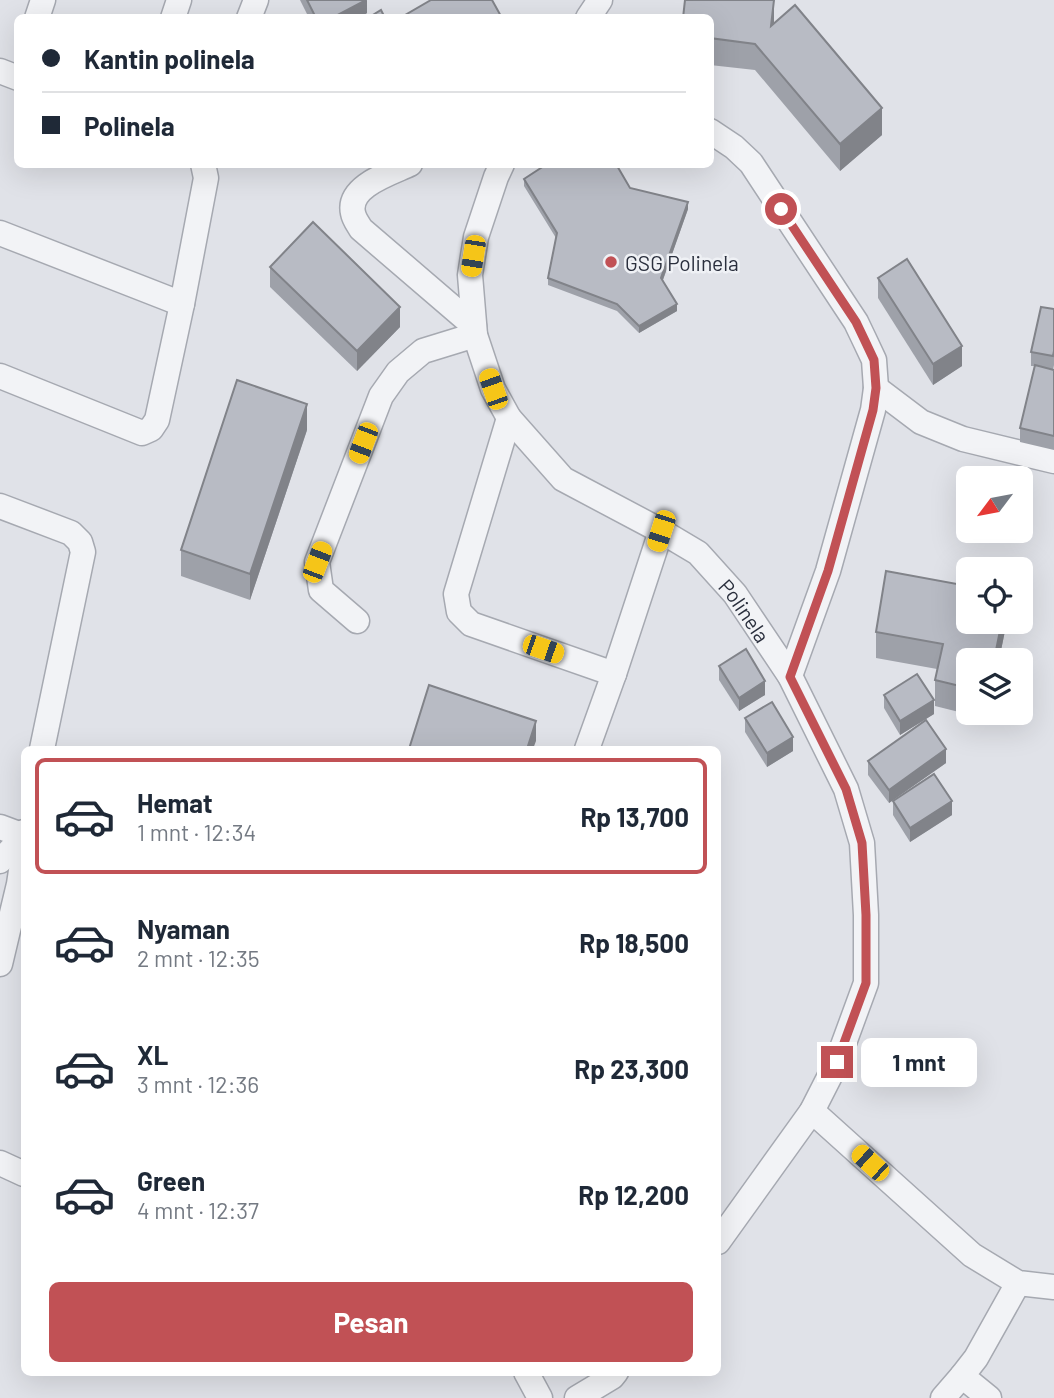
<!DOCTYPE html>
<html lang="id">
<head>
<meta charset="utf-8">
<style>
	:root { --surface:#fff; --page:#f2f2f3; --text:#1f2937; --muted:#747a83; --line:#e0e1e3; --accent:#c15155 }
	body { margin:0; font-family:Barlow,sans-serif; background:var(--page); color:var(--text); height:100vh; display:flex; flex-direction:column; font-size:26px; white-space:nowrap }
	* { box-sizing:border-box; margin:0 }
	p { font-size:23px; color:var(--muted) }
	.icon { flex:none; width:38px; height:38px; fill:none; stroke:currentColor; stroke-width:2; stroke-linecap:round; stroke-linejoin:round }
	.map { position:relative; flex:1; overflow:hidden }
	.panel { position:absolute; left:21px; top:746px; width:700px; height:630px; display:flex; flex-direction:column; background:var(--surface); border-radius:10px; box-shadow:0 7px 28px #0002 }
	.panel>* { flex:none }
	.top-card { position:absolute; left:14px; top:14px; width:700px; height:154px; border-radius:10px; box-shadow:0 7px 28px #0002; display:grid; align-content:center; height:154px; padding:0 28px; background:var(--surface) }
	.needle { width:46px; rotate:238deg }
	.fabs { position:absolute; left:956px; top:466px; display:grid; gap:14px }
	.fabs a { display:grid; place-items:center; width:77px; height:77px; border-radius:10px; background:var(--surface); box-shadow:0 7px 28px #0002; font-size:35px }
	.end { position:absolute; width:32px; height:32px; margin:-16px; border:9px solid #c15155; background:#fff; box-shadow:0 0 0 4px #fff }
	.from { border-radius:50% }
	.bubble { position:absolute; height:49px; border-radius:10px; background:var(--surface); box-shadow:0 7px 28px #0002; font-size:23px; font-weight:700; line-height:49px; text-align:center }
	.car { position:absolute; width:21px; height:42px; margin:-21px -10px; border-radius:9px; box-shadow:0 0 5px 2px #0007; background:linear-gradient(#f5c518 24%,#345 0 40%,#f5c518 0 76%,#345 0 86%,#f5c518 0) }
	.top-card b { display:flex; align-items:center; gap:24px; height:66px; font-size:26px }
	.top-card b+b { border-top:2px solid var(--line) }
	.top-card i { width:18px; height:18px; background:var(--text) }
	ul { padding:12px 0 0; list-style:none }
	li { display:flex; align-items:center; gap:21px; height:116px; margin:0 14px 10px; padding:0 14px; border:4px solid transparent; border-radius:10px }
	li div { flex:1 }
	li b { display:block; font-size:26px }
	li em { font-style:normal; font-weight:700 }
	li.on { border-color:var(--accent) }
	li>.icon { width:63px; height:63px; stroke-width:1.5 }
	.primary-button { display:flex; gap:14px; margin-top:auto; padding:14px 28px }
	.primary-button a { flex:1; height:80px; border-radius:10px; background:var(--accent); color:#fff; font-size:28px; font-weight:700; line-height:80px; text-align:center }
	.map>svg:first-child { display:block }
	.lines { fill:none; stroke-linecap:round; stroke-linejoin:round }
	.minor-casing { stroke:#a6a9b1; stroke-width:27 }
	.minor { stroke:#f2f3f6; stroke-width:24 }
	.wall { fill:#9ea1a9 }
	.shaded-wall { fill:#818389 }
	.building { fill:#b8bbc4; stroke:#818389; stroke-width:2 }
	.route { stroke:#c15155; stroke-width:9 }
	.poi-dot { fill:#c15155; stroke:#eff1f5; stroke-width:2.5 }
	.labels { text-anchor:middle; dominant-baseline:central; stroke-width:5; stroke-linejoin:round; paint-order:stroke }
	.poi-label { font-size:21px; fill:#2a2f3d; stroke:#eff1f5; text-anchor:start }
	.street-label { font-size:21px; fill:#2a2f3d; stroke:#eff1f5 }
</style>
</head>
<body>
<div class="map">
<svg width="1054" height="1398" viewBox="0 0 1054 1398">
	<rect width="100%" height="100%" fill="#e0e2e8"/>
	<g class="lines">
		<g class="minor-casing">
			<g id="minor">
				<path d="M37,18L43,0"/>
				<path d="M173,18L179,0"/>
				<path d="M249,18L256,0"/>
				<path d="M588,18L600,0"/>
				<path d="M0,71L18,78"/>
				<path d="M710,131L734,147L751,163L856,322L866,343L874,360L876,388L873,410L828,571L790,676"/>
				<path d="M410,164C391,173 347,186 353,213C354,219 358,224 361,229L474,326"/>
				<path id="s1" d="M502,164L496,177L476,237L470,275L475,335L493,389L509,418L563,479L661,531L698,553L735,594L790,676L846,789L862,843L866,915V983L837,1062L812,1111L718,1242"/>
				<path d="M0,233L182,304"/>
				<path d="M0,376L142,433L151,429L157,420L182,304L206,178L203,164"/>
				<path d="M876,388L921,422L963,439L1054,461"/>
				<path d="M509,418L456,594L459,612L471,624L614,674"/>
				<path d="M0,506L71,533L80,542L83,552L42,749"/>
				<path d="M357,621L321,590L317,562L381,396L398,372L423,351L475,335"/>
				<path d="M587,749L614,674L661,531"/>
				<path d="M0,827L24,836L22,864L19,884L0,964"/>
				<path d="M0,861L24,836V832"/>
				<path d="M812,1111L972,1255L1018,1283L1054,1287"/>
				<path d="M0,1163L24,1174"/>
				<path d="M526,1372L540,1398"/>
				<path d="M577,1398L612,1377L616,1372"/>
				<path d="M943,1398L962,1376"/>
				<path d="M989,1398L962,1376L976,1358L1018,1283"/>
			</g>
		</g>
		<use href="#minor" class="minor"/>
	</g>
	<g class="wall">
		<path d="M300,0H367V13L359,18H309Z"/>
		<path d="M710,18L774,23L882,135L840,171L755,70L710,65Z"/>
		<path d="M524,179L630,188L688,209L663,280L677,311L639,333L617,311L548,285V278L556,238L524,186Z"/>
		<path d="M270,267L400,327L357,371L270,287Z"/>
		<path d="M878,278L962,366L933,385L878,298Z"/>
		<path d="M1054,309V365L1053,370H1054V450L1020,442V428L1035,366H1031V352Z"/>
		<path d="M307,430L250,600L181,576V550Z"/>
		<path d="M968,621H1007L999,660H968V712H989L987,719L935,706V680L937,669L876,658V632Z"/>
		<path d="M719,666L765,695L739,711L719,680Z"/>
		<path d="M884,695L934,714L900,735L884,708Z"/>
		<path d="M745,718L793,751L767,767L745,732Z"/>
		<path d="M868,761L946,763L889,803L868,775Z"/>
		<path d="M893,801L952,815L910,842L893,815Z"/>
	</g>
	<g class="shaded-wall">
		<path d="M367,0V13L359,18H332Z"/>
		<path d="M774,0V24L771,26Z"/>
		<path d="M882,108V135L840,171V144Z"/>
		<path d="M688,202V209L661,285V278Z"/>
		<path d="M677,304V311L639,333V326Z"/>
		<path d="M400,307V327L357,371V351Z"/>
		<path d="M962,346V366L933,385V364Z"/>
		<path d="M307,404V430L250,600V574Z"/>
		<path d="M1002,621H1007L999,660H994Z"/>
		<path d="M765,681V695L739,711V698Z"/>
		<path d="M934,700V714L900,735V721Z"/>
		<path d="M536,721V741L533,749H527Z"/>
		<path d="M793,737V751L767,767V753Z"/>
		<path d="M946,749V763L889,803V790Z"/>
		<path d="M952,801V815L910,842V828Z"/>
	</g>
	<g class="building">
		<path d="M307,0H366L332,18H316Z"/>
		<path d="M431,0H492L502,18H400Z"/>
		<path d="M685,0H774L771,26L795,5L882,108L840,144L755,44L710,38V18H683Z"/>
		<path d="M381,10L385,18H368Z"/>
		<path d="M547,164H616L630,188L688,202L661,278L677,304L639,326L617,304L548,278L557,233L524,179Z"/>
		<path d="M313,222L400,307L357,351L270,267Z"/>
		<path d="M907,259L962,346L933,364L878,278Z"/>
		<path d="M1041,307L1054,309V351L1053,356L1031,352Z"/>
		<path d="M1035,365L1054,370V436L1020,428Z"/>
		<path d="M237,380L307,404L250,574L181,550Z"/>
		<path d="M886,571L968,586V621H1002L994,660H968V688L935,680L943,644L876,632Z"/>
		<path d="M746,649L765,681L739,698L719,666Z"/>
		<path d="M917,674L934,700L900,721L884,695Z"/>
		<path d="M429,685L536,721L527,749H409Z"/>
		<path d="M772,702L793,737L767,753L745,718Z"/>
		<path d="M926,720L946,749L889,790L868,761Z"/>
		<path d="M934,774L952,801L910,828L893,801Z"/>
	</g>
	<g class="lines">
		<path class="route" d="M781,209L856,322L866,343L874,360L876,388L873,410L828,571L790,677L846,789L862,843L866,915V983L837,1062"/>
	</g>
	<circle class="poi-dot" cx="611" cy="262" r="7"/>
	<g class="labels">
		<g class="poi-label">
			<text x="625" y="262">GSG Polinela</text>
		</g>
		<g class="street-label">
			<text stroke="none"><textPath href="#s1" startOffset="576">Polinela</textPath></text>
		</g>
	</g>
</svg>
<div class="fabs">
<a><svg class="needle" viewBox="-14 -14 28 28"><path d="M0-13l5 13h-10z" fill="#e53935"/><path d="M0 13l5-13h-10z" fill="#747a83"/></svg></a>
<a><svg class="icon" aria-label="locate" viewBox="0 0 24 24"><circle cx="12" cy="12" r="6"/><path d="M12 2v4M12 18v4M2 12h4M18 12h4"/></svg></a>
<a><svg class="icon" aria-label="layers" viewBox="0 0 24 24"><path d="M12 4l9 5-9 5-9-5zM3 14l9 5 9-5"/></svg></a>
</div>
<i class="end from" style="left:781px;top:209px"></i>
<i class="end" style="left:837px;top:1062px"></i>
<div class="bubble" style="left:861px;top:1038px;width:116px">1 mnt</div>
<i class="car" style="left:473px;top:256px;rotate:189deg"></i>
<i class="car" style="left:493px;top:389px;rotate:341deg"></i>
<i class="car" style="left:363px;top:443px;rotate:201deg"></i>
<i class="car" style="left:661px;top:531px;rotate:198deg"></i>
<i class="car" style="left:317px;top:562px;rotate:21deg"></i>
<i class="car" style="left:543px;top:649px;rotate:109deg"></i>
<i class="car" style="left:870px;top:1163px;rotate:312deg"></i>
<div class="top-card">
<b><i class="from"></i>Kantin polinela</b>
<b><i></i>Polinela</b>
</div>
<section class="panel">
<ul>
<li class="on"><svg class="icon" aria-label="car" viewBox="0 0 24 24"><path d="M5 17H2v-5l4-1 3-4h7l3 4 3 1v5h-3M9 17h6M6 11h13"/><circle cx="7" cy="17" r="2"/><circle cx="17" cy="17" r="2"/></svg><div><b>Hemat</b><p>1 mnt · 12:34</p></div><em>Rp 13,700</em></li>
<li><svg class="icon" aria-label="car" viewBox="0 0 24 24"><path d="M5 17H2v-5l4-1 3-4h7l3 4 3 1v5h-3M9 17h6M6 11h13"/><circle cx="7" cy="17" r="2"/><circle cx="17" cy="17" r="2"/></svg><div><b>Nyaman</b><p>2 mnt · 12:35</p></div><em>Rp 18,500</em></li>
<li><svg class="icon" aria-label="car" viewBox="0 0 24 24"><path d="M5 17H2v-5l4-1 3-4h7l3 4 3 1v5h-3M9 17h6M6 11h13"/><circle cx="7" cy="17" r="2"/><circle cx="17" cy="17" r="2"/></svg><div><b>XL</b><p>3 mnt · 12:36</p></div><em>Rp 23,300</em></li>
<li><svg class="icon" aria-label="car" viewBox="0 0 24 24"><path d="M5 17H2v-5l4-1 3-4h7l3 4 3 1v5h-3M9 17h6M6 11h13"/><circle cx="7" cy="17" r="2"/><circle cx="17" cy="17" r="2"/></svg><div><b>Green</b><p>4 mnt · 12:37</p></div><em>Rp 12,200</em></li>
</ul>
<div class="primary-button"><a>Pesan</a></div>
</section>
</div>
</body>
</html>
